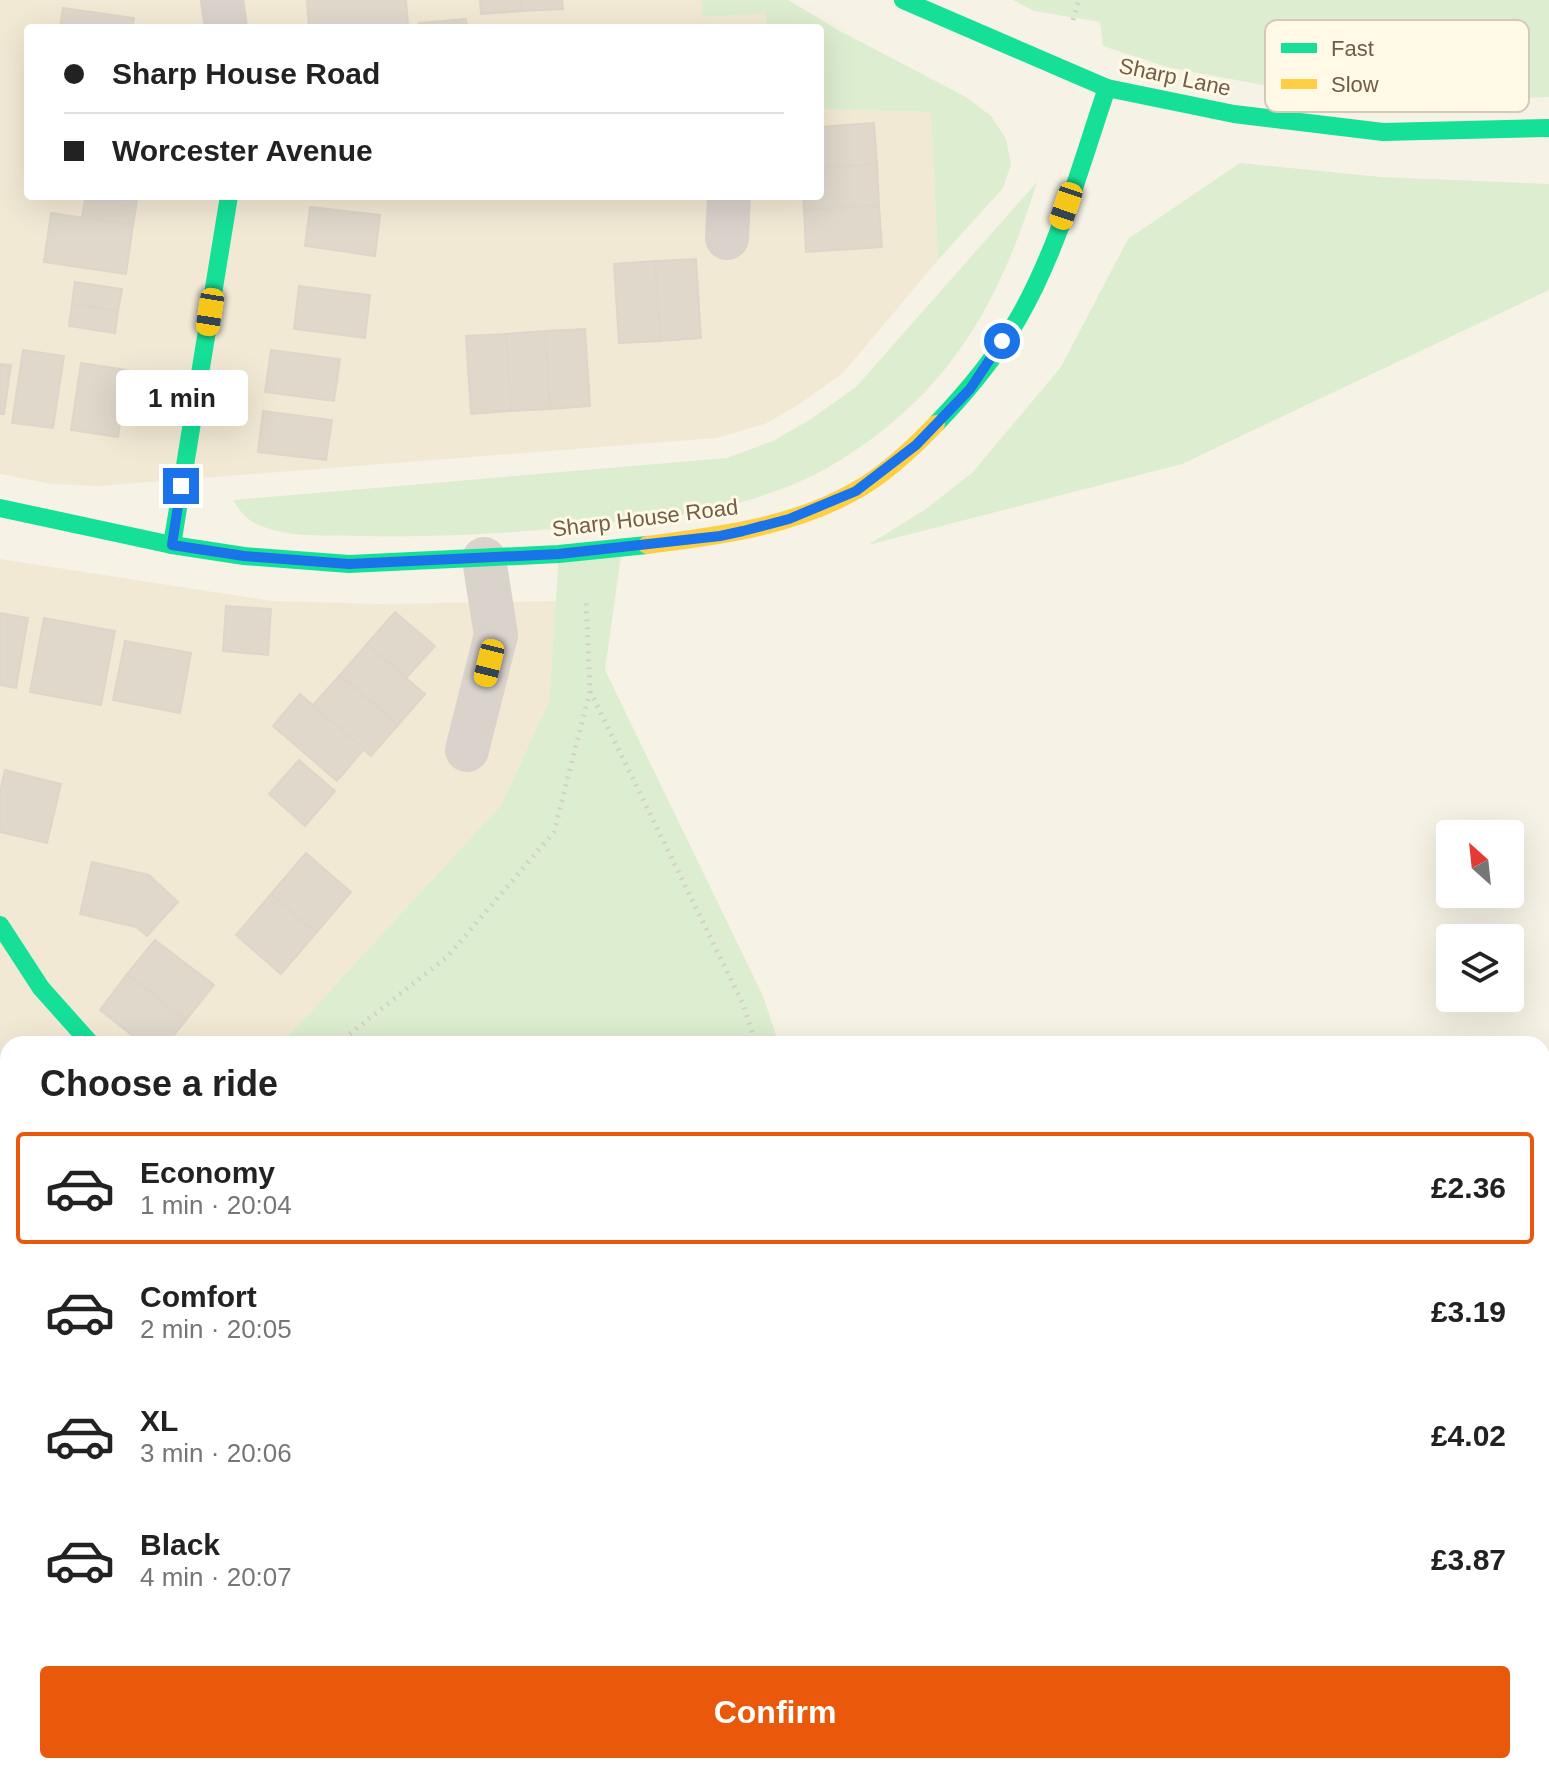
<!DOCTYPE html>
<html lang="en">
<head>
<meta charset="utf-8">
<style>
	:root { --surface:#fff; --page:#f6f6f6; --text:#222; --muted:#767676; --line:#e0e0e0; --accent:#ea580c }
	body { margin:0; font-family:Arial,sans-serif; background:var(--page); color:var(--text); height:100vh; display:flex; flex-direction:column; font-size:30px; white-space:nowrap }
	* { box-sizing:border-box; margin:0 }
	p { font-size:26px; color:var(--muted) }
	.icon { flex:none; width:44px; height:44px; fill:none; stroke:currentColor; stroke-width:2; stroke-linecap:round; stroke-linejoin:round }
	.map { position:relative; flex:1; overflow:hidden }
	.sheet { position:absolute; left:0px; top:1036px; width:1550px; height:738px; display:flex; flex-direction:column; background:var(--surface); border-radius:24px 24px 0 0; box-shadow:0 8px 32px #0002 }
	.sheet>* { flex:none }
	.top-card { position:absolute; left:24px; top:24px; width:800px; height:176px; border-radius:8px; box-shadow:0 8px 32px #0002; display:grid; align-content:center; height:176px; padding:0 40px; background:var(--surface) }
	.needle { width:52px; rotate:333deg }
	.buttons { position:absolute; left:1436px; top:820px; display:grid; gap:16px }
	.buttons a { display:grid; place-items:center; width:88px; height:88px; border-radius:8px; background:var(--surface); box-shadow:0 8px 32px #0002; font-size:40px }
	.end { position:absolute; width:36px; height:36px; margin:-18px; border:10px solid #1a73e8; background:#fff; box-shadow:0 0 0 4px #fff }
	.from { border-radius:50% }
	.bubble { position:absolute; height:56px; border-radius:8px; background:var(--surface); box-shadow:0 8px 32px #0002; font-size:26px; font-weight:800; line-height:56px; text-align:center }
	.car { position:absolute; width:24px; height:48px; margin:-24px -12px; border-radius:10px; box-shadow:0 0 6px 2px #0007; background:linear-gradient(#f5c518 24%,#345 0 40%,#f5c518 0 76%,#345 0 86%,#f5c518 0) }
	.top-card b { display:flex; align-items:center; gap:28px; height:76px; font-size:30px }
	.top-card b+b { border-top:2px solid var(--line) }
	.top-card i { width:20px; height:20px; background:var(--text) }
	ul { padding:0; list-style:none }
	li { display:flex; align-items:center; gap:24px; height:112px; margin:0 16px 12px; padding:0 24px; border:4px solid transparent; border-radius:8px }
	li div { flex:1 }
	li b { display:block; font-size:30px }
	li em { font-style:normal; font-weight:800 }
	li.active { border-color:var(--accent) }
	li>.icon { width:72px; height:72px; stroke-width:1.5 }
	h2 { padding:0 40px; font-size:36px; line-height:96px }
	.cta { display:flex; gap:16px; margin-top:auto; padding:16px 40px }
	.cta a { flex:1; height:92px; border-radius:8px; background:var(--accent); color:#fff; font-size:32px; font-weight:800; line-height:92px; text-align:center }
	.map>svg:first-child { display:block }
	.residential { fill:#f2e9d5 }
	.green { fill:#ddedd0 }
	.lines { fill:none; stroke-linecap:round; stroke-linejoin:round }
	.stream { stroke:#c8dee5; stroke-width:16 }
	.building { fill:#dfd8cb; stroke:#ded6c8; stroke-width:2 }
	.path { stroke:#d6d0c8; stroke-width:5; stroke-dasharray:2 6; stroke-linecap:butt }
	.street { stroke:#dad3cc; stroke-width:44 }
	.fast { stroke:#16e098; stroke-width:18 }
	.slow { stroke:#ffcf43; stroke-width:18 }
	.route { stroke:#1a73e8; stroke-width:10 }
	.labels { text-anchor:middle; dominant-baseline:central; stroke-width:6; stroke-linejoin:round; paint-order:stroke }
	.street-label { font-size:22px; fill:#725d47; stroke:#fff9e5 }
	.key { fill:#fff9e5; stroke:#d5cab6; stroke-width:2 }
	.key-label { font-size:22px; fill:#725d47 }
</style>
</head>
<body>
<div class="map">
<svg width="1549" height="1773" viewBox="0 0 1549 1773">
	<rect width="100%" height="100%" fill="#f6f2e5"/>
	<g class="residential">
		<path d="M0,0H701L703,17L767,13V28H28V196H820V109L931,112L938,260L843,373L801,403L765,424L716,438L100,486L51,484L0,474Z"/>
		<path d="M0,559L273,601L382,604L556,601L549,702L501,805L281,1044H8V1422L0,1434Z"/>
	</g>
	<g class="green">
		<path d="M701,0H788L838,30L966,97L991,116L1006,139L1011,164L1003,188L938,260L931,112L820,109V28H767L766,13L702,17Z"/>
		<path d="M1013,0H1549V97L1410,101L1268,86L1167,67L1103,46L1100,22L1034,11Z"/>
		<path d="M1240,163L1381,177L1549,184V290L1182,464L868,545L926,509L973,472L1061,367L1128,239Z"/>
		<path d="M1037,182C999,304 950,392 839,461C802,484 757,499 715,509C688,516 659,517 631,520C540,532 451,538 360,536C328,535 294,538 264,527C249,522 241,514 233,500L727,458L773,441L811,419L856,387Z"/>
		<path d="M622,548L605,670L763,996L779,1044H281L501,805L549,702L559,554Z"/>
		<path d="M8,1422V1766H1474L1464,1773H0V1434Z"/>
		<path d="M1549,1466V1711L1542,1716V1471Z"/>
	</g>
	<g class="lines">
		<g class="stream">
			<path d="M1542,1590L1549,1584"/>
			<path d="M1353,1773L1360,1766"/>
		</g>
	</g>
	<g class="building">
		<path d="M307,0H406L408,25L309,28Z"/>
		<path d="M480,0H521L522,11L481,14Z"/>
		<path d="M521,0H562L563,9L522,11Z"/>
		<path d="M63,8L134,18L132,28H60Z"/>
		<path d="M466,19L467,28H419V23Z"/>
		<path d="M874,123L877,164L820,168V127Z"/>
		<path d="M877,164L879,205L804,210L803,196H820V168Z"/>
		<path d="M73,196H137L136,207Z"/>
		<path d="M85,200L136,207L133,225L82,217Z"/>
		<path d="M879,205L882,247L806,252L804,210Z"/>
		<path d="M310,207L380,215L375,256L305,246Z"/>
		<path d="M51,213L133,225L126,274L44,262Z"/>
		<path d="M696,259L701,338L660,341L655,261Z"/>
		<path d="M655,261L660,341L619,343L614,264Z"/>
		<path d="M75,282L122,289L118,311L72,304Z"/>
		<path d="M299,286L370,295L365,338L294,329Z"/>
		<path d="M72,304L118,311L115,333L69,326Z"/>
		<path d="M585,329L590,406L550,409L545,331Z"/>
		<path d="M545,331L550,409L511,411L506,334Z"/>
		<path d="M506,334L511,411L471,414L466,336Z"/>
		<path d="M23,350L64,356L53,428L12,423Z"/>
		<path d="M271,350L340,359L334,401L265,392Z"/>
		<path d="M81,363L128,370L118,437L71,430Z"/>
		<path d="M0,364L11,365L4,414H0Z"/>
		<path d="M263,411L332,420L326,460L258,452Z"/>
		<path d="M226,606L271,609L268,655L223,651Z"/>
		<path d="M395,612L435,646L406,678L367,644Z"/>
		<path d="M0,613L28,618L16,688L0,685Z"/>
		<path d="M44,618L115,631L101,705L30,692Z"/>
		<path d="M125,641L191,653L180,713L113,700Z"/>
		<path d="M367,644L425,694L398,725L340,675Z"/>
		<path d="M340,675L398,725L371,756L313,705Z"/>
		<path d="M300,694L364,749L337,781L273,726Z"/>
		<path d="M299,760L335,791L305,826L269,794Z"/>
		<path d="M5,770L61,784L47,843L0,832V792Z"/>
		<path d="M306,853L351,892L316,933L271,894Z"/>
		<path d="M92,862L149,875L178,902L147,936L136,927L80,914Z"/>
		<path d="M271,894L316,933L281,974L236,935Z"/>
		<path d="M155,940L214,985L186,1020L127,974Z"/>
		<path d="M127,974L186,1020L167,1044H143L100,1010Z"/>
		<path d="M8,1155V1246L0,1251V1160Z"/>
	</g>
	<g class="lines">
		<g class="path">
			<path d="M1073,20L1079,0"/>
			<path d="M590,691L743,1004L756,1044"/>
			<path d="M337,1044L448,956L554,832L590,691L586,600"/>
			<path d="M0,1393L8,1402"/>
			<path d="M0,1464L8,1452"/>
			<path d="M309,1766L313,1773"/>
			<path d="M1001,1773L1008,1766"/>
		</g>
		<g class="street">
			<path d="M222,0L226,28"/>
			<path d="M727,238L729,196"/>
			<path d="M467,750L496,635L484,559"/>
		</g>
		<g class="fast">
			<path d="M903,0L1107,88L1234,114L1383,132L1549,128"/>
			<path d="M936,424C967,392 996,357 1019,317C1059,247 1081,164 1107,88"/>
			<path d="M0,508L172,545L244,556L349,564L559,554L647,545"/>
			<path d="M172,545L229,196"/>
			<path d="M0,925L41,988L91,1044"/>
		</g>
		<path class="slow" d="M647,545C717,536 792,527 855,491C883,476 914,447 936,424"/>
	</g>
	<g class="lines">
		<path class="route" d="M181,486L172,545L244,556L349,564L559,554L720,536L743,531L789,519L856,491L916,445L970,389L1002,341"/>
	</g>
	<g class="labels">
		<g class="street-label">
			<text transform="translate(1175 77) rotate(12)">Sharp Lane</text>
			<text transform="translate(645 518) rotate(-7)">Sharp House Road</text>
		</g>
	</g>
	<rect x="1265" y="20" width="264" height="92" rx="12" class="key"/>
	<rect x="1281" y="43" width="36" height="10" fill="#16e098"/>
	<rect x="1281" y="79" width="36" height="10" fill="#ffcf43"/>
	<g class="key-label">
		<text x="1331" y="56">Fast</text>
		<text x="1331" y="92">Slow</text>
	</g>
</svg>
<div class="buttons">
<a><svg class="needle" viewBox="-14 -14 28 28"><path d="M0-13l5 13h-10z" fill="#e53935"/><path d="M0 13l5-13h-10z" fill="#767676"/></svg></a>
<a><svg class="icon" aria-label="layers" viewBox="0 0 24 24"><path d="M12 4l9 5-9 5-9-5zM3 14l9 5 9-5"/></svg></a>
</div>
<i class="end from" style="left:1002px;top:341px"></i>
<i class="end" style="left:181px;top:486px"></i>
<div class="bubble" style="left:116px;top:370px;width:132px">1 min</div>
<i class="car" style="left:1066px;top:206px;rotate:199deg"></i>
<i class="car" style="left:210px;top:312px;rotate:189deg"></i>
<i class="car" style="left:489px;top:663px;rotate:194deg"></i>
<div class="top-card">
<b><i class="from"></i>Sharp House Road</b>
<b><i></i>Worcester Avenue</b>
</div>
<section class="sheet">
<h2>Choose a ride</h2>
<ul>
<li class="active"><svg class="icon" aria-label="car" viewBox="0 0 24 24"><path d="M5 17H2v-5l4-1 3-4h7l3 4 3 1v5h-3M9 17h6M6 11h13"/><circle cx="7" cy="17" r="2"/><circle cx="17" cy="17" r="2"/></svg><div><b>Economy</b><p>1 min · 20:04</p></div><em>£2.36</em></li>
<li><svg class="icon" aria-label="car" viewBox="0 0 24 24"><path d="M5 17H2v-5l4-1 3-4h7l3 4 3 1v5h-3M9 17h6M6 11h13"/><circle cx="7" cy="17" r="2"/><circle cx="17" cy="17" r="2"/></svg><div><b>Comfort</b><p>2 min · 20:05</p></div><em>£3.19</em></li>
<li><svg class="icon" aria-label="car" viewBox="0 0 24 24"><path d="M5 17H2v-5l4-1 3-4h7l3 4 3 1v5h-3M9 17h6M6 11h13"/><circle cx="7" cy="17" r="2"/><circle cx="17" cy="17" r="2"/></svg><div><b>XL</b><p>3 min · 20:06</p></div><em>£4.02</em></li>
<li><svg class="icon" aria-label="car" viewBox="0 0 24 24"><path d="M5 17H2v-5l4-1 3-4h7l3 4 3 1v5h-3M9 17h6M6 11h13"/><circle cx="7" cy="17" r="2"/><circle cx="17" cy="17" r="2"/></svg><div><b>Black</b><p>4 min · 20:07</p></div><em>£3.87</em></li>
</ul>
<div class="cta"><a>Confirm</a></div>
</section>
</div>
</body>
</html>
